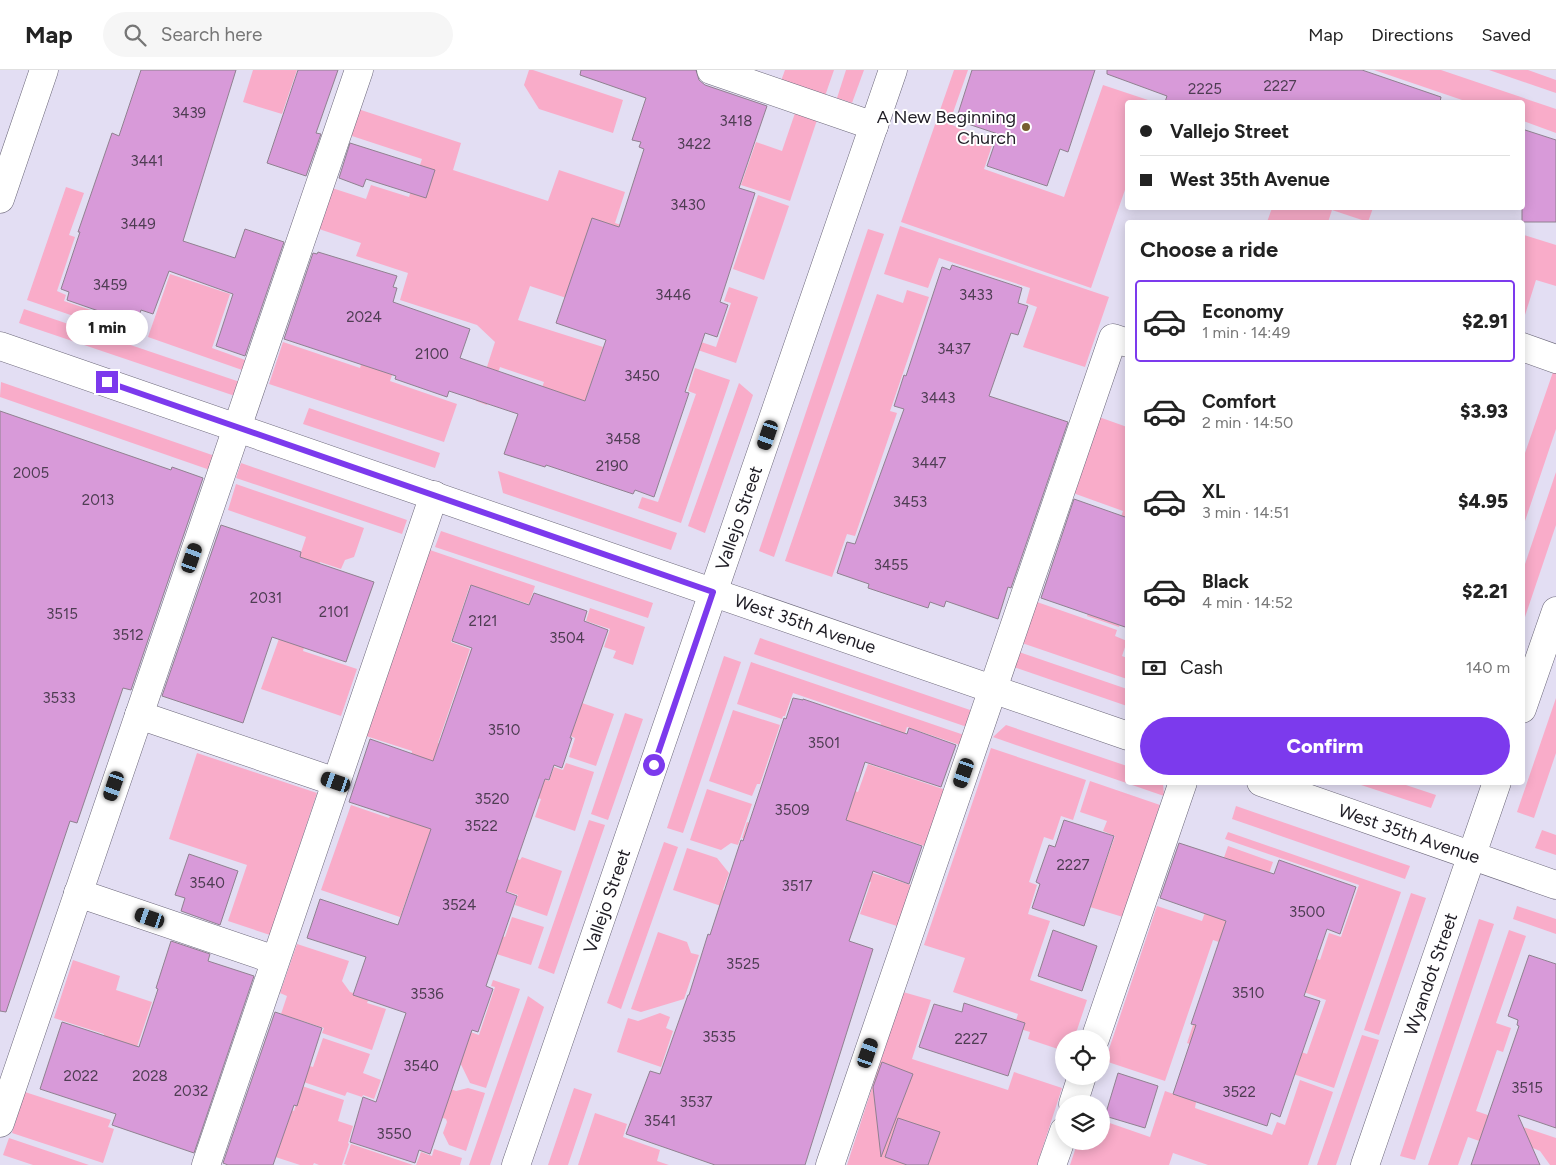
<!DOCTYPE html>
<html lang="en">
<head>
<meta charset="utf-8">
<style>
	:root { --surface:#fff; --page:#f6f6f6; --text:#222; --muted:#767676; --line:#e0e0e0; --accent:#7c3aed }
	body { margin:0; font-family:Figtree,sans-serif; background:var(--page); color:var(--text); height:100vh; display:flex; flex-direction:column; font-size:19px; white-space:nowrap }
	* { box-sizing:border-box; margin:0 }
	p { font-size:16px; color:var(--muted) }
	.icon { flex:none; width:28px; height:28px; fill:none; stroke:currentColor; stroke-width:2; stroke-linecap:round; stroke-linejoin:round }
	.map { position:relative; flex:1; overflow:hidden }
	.sheet { position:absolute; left:1125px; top:150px; width:400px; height:565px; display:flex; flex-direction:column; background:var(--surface); border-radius:5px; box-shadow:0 2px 12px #0003 }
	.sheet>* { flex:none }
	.banner { position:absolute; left:1125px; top:30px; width:400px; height:110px; border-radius:5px; box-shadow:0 2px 12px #0003; display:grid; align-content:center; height:110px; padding:0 15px; background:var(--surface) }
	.tools { position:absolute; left:1055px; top:960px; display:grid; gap:10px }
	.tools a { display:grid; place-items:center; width:55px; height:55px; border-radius:50%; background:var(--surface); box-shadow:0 2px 12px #0003; font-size:25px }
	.end { position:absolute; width:22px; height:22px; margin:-11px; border:6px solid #7c3aed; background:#fff; box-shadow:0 0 0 2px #fff }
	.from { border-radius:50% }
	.bubble { position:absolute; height:35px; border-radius:18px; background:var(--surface); box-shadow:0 2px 12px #0003; font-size:16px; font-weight:800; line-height:35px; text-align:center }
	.car { position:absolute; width:15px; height:30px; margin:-15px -8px; border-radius:6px; box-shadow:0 0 4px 1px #0007; background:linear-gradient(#222 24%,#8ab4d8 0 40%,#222 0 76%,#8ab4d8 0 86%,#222 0) }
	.banner b { display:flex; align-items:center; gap:18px; height:48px; font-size:19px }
	.banner b+b { border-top:1px solid var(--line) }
	.banner i { width:12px; height:12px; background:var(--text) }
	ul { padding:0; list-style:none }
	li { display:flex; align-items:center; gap:15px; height:82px; margin:0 10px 8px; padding:0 5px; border:2px solid transparent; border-radius:5px }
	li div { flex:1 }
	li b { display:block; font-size:19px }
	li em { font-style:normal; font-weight:800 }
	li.active { border-color:var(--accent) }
	li>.icon { width:45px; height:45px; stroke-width:1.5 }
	h2 { padding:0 15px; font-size:22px; line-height:60px }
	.pay { display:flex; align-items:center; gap:12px; height:55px; padding:0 15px; font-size:19px }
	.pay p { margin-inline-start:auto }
	.button { display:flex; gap:10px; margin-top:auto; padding:10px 15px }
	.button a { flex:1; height:58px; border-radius:30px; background:var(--accent); color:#fff; font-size:20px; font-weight:800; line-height:58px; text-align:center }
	header { display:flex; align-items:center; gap:30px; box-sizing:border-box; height:70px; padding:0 25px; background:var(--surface); border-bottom:1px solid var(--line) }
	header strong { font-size:24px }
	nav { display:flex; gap:28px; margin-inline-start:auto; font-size:18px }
	.search { width:350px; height:45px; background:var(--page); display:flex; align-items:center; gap:12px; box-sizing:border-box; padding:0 18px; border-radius:28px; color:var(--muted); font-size:19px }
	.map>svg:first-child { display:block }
	.green { fill:#f9acc9 }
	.building { fill:#d89ad9; stroke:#908190 }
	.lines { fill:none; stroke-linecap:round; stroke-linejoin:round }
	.minor-casing { stroke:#6b6779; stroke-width:29 }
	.minor { stroke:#fff; stroke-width:28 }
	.route { stroke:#7c3aed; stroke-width:6 }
	.poi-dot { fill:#765e2f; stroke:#fff; stroke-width:2 }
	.labels { text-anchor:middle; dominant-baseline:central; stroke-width:4; stroke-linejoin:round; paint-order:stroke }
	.number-label { font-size:15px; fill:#4e3d53 }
	.poi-label { font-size:18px; fill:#201e26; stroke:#fff; text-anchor:end }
	.street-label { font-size:18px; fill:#201e26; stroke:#fff }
</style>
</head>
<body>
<header>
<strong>Map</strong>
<div class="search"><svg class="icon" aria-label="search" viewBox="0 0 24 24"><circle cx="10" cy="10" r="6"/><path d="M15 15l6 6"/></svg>Search here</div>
<nav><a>Map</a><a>Directions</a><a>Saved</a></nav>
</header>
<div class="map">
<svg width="1556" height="1095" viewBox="0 0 1556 1095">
	<rect width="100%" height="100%" fill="#e3def3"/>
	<g class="green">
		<path d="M253,0H297L282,44L243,32Z"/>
		<path d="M529,0H533L623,30L613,63L539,39L524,15Z"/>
		<path d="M785,0H834L825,26L781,11Z"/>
		<path d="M846,0H864L852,33L837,28Z"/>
		<path d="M954,0H968L949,54L994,70L984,99L1064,127L1103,15L1154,32H1128L1127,114L1091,218L901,152Z"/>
		<path d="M1374,0H1441L1556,39V63L1523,51L1522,32H1468Z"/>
		<path d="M1489,0H1528L1556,10V23Z"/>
		<path d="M358,39L461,73L453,100L548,131L559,100L625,122L615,153L730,191L630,249L530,216L518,250L603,277L585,331L572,327L534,340L544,312L500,297L487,335L476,331L495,272L477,255L400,230L408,203L356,186L361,173L319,159L332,118L366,129L371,115L409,127L422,89L349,65Z"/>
		<path d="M795,43L817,50L790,131L741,115L756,72L782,81Z"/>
		<path d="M66,117L84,123L69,165L75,167L57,221L66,225L64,231L123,251L120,262L27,230Z"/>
		<path d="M758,125L789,136L764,210L733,199Z"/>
		<path d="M1272,138H1373L1368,152L1332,140L1328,152H1267Z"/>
		<path d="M900,156L1109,227L1085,297L1023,277L1037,237L1026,233L1030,218L939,188L928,218L884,204Z"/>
		<path d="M868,159L884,164L774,487L759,481Z"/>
		<path d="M1524,165L1556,175V216L1536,210L1524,248L1522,168Z"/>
		<path d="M170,204L230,224L212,278L248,291L245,301L148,267Z"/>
		<path d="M729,217L758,227L736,293L639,260L641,252L716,277L731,233L724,231Z"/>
		<path d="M907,220L929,227L890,341L897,343L855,466L847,464L832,507L785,491L877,224L903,233Z"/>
		<path d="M24,239L240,312L235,326L19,253Z"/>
		<path d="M283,272L360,298L363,289L394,299L390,311L457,334L444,372L269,314Z"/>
		<path d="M695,298L730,310L681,453L638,438L642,427L658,432L696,324L688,321Z"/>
		<path d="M1553,302L1556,303V359L1523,457V383H1525Z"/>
		<path d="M1,312L215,386L210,400L0,327Z"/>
		<path d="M739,313L753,325L705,463L688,456Z"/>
		<path d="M309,338L440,383L435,398L303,354Z"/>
		<path d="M1099,347L1127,357L1128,533L1119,557L1087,546L1123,441L1073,423Z"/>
		<path d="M241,393L407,450L402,464L236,408Z"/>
		<path d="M498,401L677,463L671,480L503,423Z"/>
		<path d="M1556,402V455L1523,553V500Z"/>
		<path d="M236,414L364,458L354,487L345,490L341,499L320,492L307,531L287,524L306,467L228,440Z"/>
		<path d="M441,461L653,533L648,548L435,477Z"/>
		<path d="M430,480L535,516L529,534L470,515L451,572L470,579L438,673L460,681L454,700L411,686L412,681L366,666Z"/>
		<path d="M1037,532L1117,560L1115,566L1127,571L1122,586L1127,588V609L1022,573Z"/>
		<path d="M590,538L645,557L633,595L613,588L616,581L604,577L610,559L586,551Z"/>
		<path d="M280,566L305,574L303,581L357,599L341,646L261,619Z"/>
		<path d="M760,568L973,641L967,657L754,584Z"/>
		<path d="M471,579L496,588L521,612L614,644L596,696L569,687L575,668L566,664L496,620L461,608Z"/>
		<path d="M1019,582L1127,619V636L1014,597Z"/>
		<path d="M724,586L741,592L683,763L667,758Z"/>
		<path d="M751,592L964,665L960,675L907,657L893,700L868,691L881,653L793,623L785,646H783L782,649L737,634Z"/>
		<path d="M1556,628V683L1534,748L1517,742Z"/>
		<path d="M733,640L780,655L760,714H757L752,726L709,711Z"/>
		<path d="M625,643L643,649L608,750L591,744Z"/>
		<path d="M1006,655L1127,696L1128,712L1163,713L1164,726L993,667Z"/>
		<path d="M991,678L1086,710L1073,750L1061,746L1053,770L1044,767L1029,812L1037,815L1028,844L1050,851L1030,910L1087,930L1074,969H1064V981L1028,969L1030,962L1014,957L1018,944L953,922L965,888L924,875Z"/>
		<path d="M462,682L549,711L554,697L563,700L566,693L594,702L575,761L535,747L541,729L456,700Z"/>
		<path d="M197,683L317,723L270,865L228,851L247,795L169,769Z"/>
		<path d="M769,693L858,722L868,694L949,721L930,778L881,761L866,809L742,768L747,752L821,776L838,725L766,701Z"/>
		<path d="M1090,711L1160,735L1123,847L1090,837L1115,766L1103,761L1107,751L1080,742Z"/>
		<path d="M1355,713H1400L1436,725L1431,738Z"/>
		<path d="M707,719L752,734L738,775L731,773L721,780L690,770Z"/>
		<path d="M351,735L389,748L391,744L448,763L433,805L417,799L400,847L321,820Z"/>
		<path d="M1236,736L1410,796L1405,809L1232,749Z"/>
		<path d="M589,750L605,755L554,904L538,898Z"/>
		<path d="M1542,760L1556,765V785L1535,778Z"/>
		<path d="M1228,762L1401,822L1334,1018L1212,976L1209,981L1187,973L1196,946L1307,984L1326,930L1276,912L1262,870L1320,890L1329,863L1341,867L1359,815L1225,769Z"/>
		<path d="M449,765L520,790L522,787L562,801L547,846L515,835L518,825L438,797Z"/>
		<path d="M664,772L678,777L621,939L607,933Z"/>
		<path d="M1228,776L1273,792L1260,830L1251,883L1213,870L1165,1011L1105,991L1157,836L1202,851Z"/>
		<path d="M687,778L717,788L729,803L723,820L835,858L830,872L673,820Z"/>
		<path d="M870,802L914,816L900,857L860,844L871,812L867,811Z"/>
		<path d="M1411,823L1426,828L1379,965L1364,960Z"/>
		<path d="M1517,836L1556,849V864L1513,849Z"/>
		<path d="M512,847L544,857L531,895L490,882L496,864L505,867Z"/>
		<path d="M1479,849L1494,854L1415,1090L1400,1086Z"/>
		<path d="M1509,860L1526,866L1496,953L1511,958L1503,982L1497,980L1476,1041L1556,1068V1095H1550L1540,1081L1516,1071L1502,1079L1468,1067L1458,1095H1428Z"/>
		<path d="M658,862L687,872L691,883L699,885L684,929L641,942L631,939Z"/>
		<path d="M297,874L349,891L342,911L350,922L369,928L367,933L386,939L372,980L322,963L324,958L281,944L287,926L280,923Z"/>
		<path d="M73,890L120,906L116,920L152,932L132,992L99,981L104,964L54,948Z"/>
		<path d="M493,910L520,919L486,1018L470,1013L454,980L465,960L479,965L495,917L491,916Z"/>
		<path d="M903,922L931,930L912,989L1008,1020L1014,1002L1062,1018L1037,1095H847Z"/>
		<path d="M528,926L544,937L490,1095H469Z"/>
		<path d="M660,943L670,947L666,958L673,961L661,997L617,982L628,948L638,951Z"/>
		<path d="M1362,965L1379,970L1336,1095H1317Z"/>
		<path d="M323,968L370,984L363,1003L381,1010L374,1029L363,1025L362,1027L347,1022L345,1026L265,999L271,984L313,997Z"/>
		<path d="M1300,1010L1333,1022L1308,1095H1208L1173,1083L1169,1095H1070L1078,1071H1101V1050L1150,1067L1165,1021L1196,1032L1195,1038L1272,1065L1277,1052L1285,1055Z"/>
		<path d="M302,1016L344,1030L338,1051L353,1056L348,1073L349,1074L342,1095H319L314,1093L313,1095H300L239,1075L255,1027L294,1041Z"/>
		<path d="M448,1018L456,1021L468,1018L485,1023L466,1081L449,1075L443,1063L447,1052L446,1049L402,1032Z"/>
		<path d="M574,1018L592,1024L568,1095H548Z"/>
		<path d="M25,1022L111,1050L108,1057L114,1059L103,1093L12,1063Z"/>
		<path d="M595,1043L627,1054L623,1067L660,1080L657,1091L669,1095H578Z"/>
		<path d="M9,1068L89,1095H33L3,1085Z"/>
		<path d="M351,1074L413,1095H347L344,1094Z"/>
		<path d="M434,1079L462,1088L460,1095H416L421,1082L432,1086Z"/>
	</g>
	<g class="building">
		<path d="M141,0H236L183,171L235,188L245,159L284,172L245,286L216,276L233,224L169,201L153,244L141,240L136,254L67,230L69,222L61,219L80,162H78L112,63L119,66Z"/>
		<path d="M298,0H338L316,63L321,64L306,106L267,93Z"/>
		<path d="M581,0H696L699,10L705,15L767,36L739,118L755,123L720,232L728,235L717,267L705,263L685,322L689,323L654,427L635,420L633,424L546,395L545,397L504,384L518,344L449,321L447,327L395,309L396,306L284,269L313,183L317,184L318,182L397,206L393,217L397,218L393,232L470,259L460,288L585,331L606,270L556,253L592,148L619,157L644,79L639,77L641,72L632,70L646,28L580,5Z"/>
		<path d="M972,0H1095L1068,82L1060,79L1047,116L987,96L998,64L956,50Z"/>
		<path d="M1107,0H1362L1441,27L1440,32H1165L1167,26L1107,4Z"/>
		<path d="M1522,59L1556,70V152H1522Z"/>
		<path d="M350,73L435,100L426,128L366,109L363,117L339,108Z"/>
		<path d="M952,195L1022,218L1018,233L1028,236L1018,265L1011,263L989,326L1068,352L1011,518L1008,517L998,549L946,531L944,537L930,532L928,538L868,518L869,514L837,503L847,472L855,474L904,339L894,336L904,305L906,306L942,197L950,200Z"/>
		<path d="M0,341L171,400L172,397L203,408L131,620L123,618L77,753L70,751L6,942L0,941Z"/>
		<path d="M1074,429L1128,448V558L1041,528Z"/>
		<path d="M221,455L301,482L300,487L374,512L346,592L272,567L243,653L162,626Z"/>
		<path d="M471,515L529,535L534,523L587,541L584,551L608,560L570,668H572L562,698L554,695L549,710L545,709L506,822L517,826L486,916L493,919L478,962L472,960L430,1084L419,1080L415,1093L350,1072L363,1027L376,1032L406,943L353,925L366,887L307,868L320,829L398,855L431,759L349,732L370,669L433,691L472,578L452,571Z"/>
		<path d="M793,628L803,630V629L907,664L909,658L956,675L941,717L865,692L846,750L922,776L909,814L873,801L849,871L873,879L805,1095H715L626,1064L650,1001L660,1004L688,925H689L708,864L710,865L741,770L743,771L784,648L786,649Z"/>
		<path d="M1064,750L1114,766L1084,856L1032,838L1040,814L1036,812L1049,775L1055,777Z"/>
		<path d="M1179,773L1274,804L1279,790L1356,817L1340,864L1327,859L1304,926L1320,931L1280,1047L1271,1043L1267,1056L1173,1024L1196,955L1191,954L1226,851L1160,828Z"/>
		<path d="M189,784L238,801L220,855L181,841L185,828L175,825Z"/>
		<path d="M1053,860L1097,876L1082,921L1038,906Z"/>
		<path d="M171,871L210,884L208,891L254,906L194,1083L112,1055L116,1044L40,1019L62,952L139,977L158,919L156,918Z"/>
		<path d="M1529,885L1556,894V1058L1518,1045L1540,1095H1471L1519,956L1517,955L1518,950L1508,946Z"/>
		<path d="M964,933L1025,953L1008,1006L919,977L934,934L962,942Z"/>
		<path d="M275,942L322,958L297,1036L294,1035L273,1095H228L223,1093Z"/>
		<path d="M882,992L913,1004L881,1087L873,1017Z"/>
		<path d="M1118,1003L1158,1016L1145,1058L1105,1046Z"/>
		<path d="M898,1048L940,1062L928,1095H907L885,1087Z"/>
	</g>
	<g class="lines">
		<g class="minor-casing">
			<g id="minor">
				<path d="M711,0L874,56"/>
				<path d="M0,129L44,0"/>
				<path d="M0,276L1128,666"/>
				<path d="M1522,277L1556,289"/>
				<path d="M1522,639L1556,541"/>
				<path d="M139,645L336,712"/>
				<path d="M1261,712L1556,815"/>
				<path d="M78,823L275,890"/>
				<path d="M1095,969L1183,712"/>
				<path d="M1073,1034L1082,1006"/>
				<path d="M0,1053L359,0"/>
				<path d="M206,1095L434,425"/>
				<path d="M516,1095L893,0"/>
				<path d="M830,1095L1113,268L1128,273"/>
				<path d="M1052,1095L1064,1061"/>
				<path d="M1365,1095L1497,712"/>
			</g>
		</g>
		<use href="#minor" class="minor"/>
	</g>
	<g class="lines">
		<path class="route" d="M107,312L713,522L654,695"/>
	</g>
	<circle class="poi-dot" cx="1026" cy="57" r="5"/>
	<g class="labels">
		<g class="number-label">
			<text x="1280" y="16">2227</text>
			<text x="1205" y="19">2225</text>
			<text x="189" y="43">3439</text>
			<text x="736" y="51">3418</text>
			<text x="694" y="74">3422</text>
			<text x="147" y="91">3441</text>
			<text x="688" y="135">3430</text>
			<text x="138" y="154">3449</text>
			<text x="110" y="215">3459</text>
			<text x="673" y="225">3446</text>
			<text x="976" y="225">3433</text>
			<text x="364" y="247">2024</text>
			<text x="954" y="279">3437</text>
			<text x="432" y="284">2100</text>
			<text x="642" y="306">3450</text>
			<text x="938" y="328">3443</text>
			<text x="623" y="369">3458</text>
			<text x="929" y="393">3447</text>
			<text x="612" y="396">2190</text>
			<text x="31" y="403">2005</text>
			<text x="98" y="430">2013</text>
			<text x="910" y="432">3453</text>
			<text x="891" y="495">3455</text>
			<text x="266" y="528">2031</text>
			<text x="334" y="542">2101</text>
			<text x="62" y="544">3515</text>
			<text x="483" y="551">2121</text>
			<text x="128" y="565">3512</text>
			<text x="567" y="568">3504</text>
			<text x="59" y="628">3533</text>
			<text x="504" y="660">3510</text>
			<text x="824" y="673">3501</text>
			<text x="492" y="729">3520</text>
			<text x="792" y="740">3509</text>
			<text x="481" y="756">3522</text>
			<text x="1073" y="795">2227</text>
			<text x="207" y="813">3540</text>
			<text x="797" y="816">3517</text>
			<text x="459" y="835">3524</text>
			<text x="1307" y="842">3500</text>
			<text x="743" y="894">3525</text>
			<text x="1248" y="923">3510</text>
			<text x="427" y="924">3536</text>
			<text x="719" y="967">3535</text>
			<text x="971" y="969">2227</text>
			<text x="421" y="996">3540</text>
			<text x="81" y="1006">2022</text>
			<text x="150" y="1006">2028</text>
			<text x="1527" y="1018">3515</text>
			<text x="191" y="1021">2032</text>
			<text x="1239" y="1022">3522</text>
			<text x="696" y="1032">3537</text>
			<text x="660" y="1051">3541</text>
			<text x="394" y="1064">3550</text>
		</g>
		<g class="poi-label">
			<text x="1016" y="47">A New Beginning<tspan x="1016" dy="21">Church</tspan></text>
		</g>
		<g class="street-label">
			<text transform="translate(739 448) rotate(-71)">Vallejo Street</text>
			<text transform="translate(805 554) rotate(19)">West 35th Avenue</text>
			<text transform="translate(1409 764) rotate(19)">West 35th Avenue</text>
			<text transform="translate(607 831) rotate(-71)">Vallejo Street</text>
			<text transform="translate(1431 904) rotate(-71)">Wyandot Street</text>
		</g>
	</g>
</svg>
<div class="tools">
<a><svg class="icon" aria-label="locate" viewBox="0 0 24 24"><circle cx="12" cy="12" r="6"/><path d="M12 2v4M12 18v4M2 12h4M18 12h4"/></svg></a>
<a><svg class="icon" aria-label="layers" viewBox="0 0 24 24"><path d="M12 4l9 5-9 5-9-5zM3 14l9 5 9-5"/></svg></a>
</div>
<i class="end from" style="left:654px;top:695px"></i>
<i class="end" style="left:107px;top:312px"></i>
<div class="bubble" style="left:66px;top:240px;width:82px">1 min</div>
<i class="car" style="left:768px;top:365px;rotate:199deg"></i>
<i class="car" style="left:192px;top:488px;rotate:19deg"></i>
<i class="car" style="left:964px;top:703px;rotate:199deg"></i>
<i class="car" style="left:336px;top:712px;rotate:289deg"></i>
<i class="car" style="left:114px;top:716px;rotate:199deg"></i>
<i class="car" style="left:150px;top:848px;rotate:289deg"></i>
<i class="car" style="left:868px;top:983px;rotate:19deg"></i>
<div class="banner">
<b><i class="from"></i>Vallejo Street</b>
<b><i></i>West 35th Avenue</b>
</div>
<section class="sheet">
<h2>Choose a ride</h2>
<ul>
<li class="active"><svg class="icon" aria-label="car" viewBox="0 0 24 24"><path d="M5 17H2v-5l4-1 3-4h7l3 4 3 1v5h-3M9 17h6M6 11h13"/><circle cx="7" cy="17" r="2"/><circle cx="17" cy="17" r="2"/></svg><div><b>Economy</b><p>1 min · 14:49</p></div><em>$2.91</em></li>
<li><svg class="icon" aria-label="car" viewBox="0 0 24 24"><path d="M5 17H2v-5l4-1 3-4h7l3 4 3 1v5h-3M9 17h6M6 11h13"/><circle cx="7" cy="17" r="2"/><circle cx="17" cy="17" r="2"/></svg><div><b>Comfort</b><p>2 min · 14:50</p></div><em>$3.93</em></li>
<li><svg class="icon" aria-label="car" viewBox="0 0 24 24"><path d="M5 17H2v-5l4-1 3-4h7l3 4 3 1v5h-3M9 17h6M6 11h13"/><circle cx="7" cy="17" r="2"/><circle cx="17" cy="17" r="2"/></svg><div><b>XL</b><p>3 min · 14:51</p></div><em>$4.95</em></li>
<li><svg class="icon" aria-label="car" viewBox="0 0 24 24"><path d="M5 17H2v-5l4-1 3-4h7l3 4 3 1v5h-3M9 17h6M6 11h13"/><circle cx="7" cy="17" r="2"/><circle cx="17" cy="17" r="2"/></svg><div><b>Black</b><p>4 min · 14:52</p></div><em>$2.21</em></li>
</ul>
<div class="pay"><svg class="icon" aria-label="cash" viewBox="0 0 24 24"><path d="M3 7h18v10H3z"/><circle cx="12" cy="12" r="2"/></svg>Cash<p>140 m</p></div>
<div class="button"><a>Confirm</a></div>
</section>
</div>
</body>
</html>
